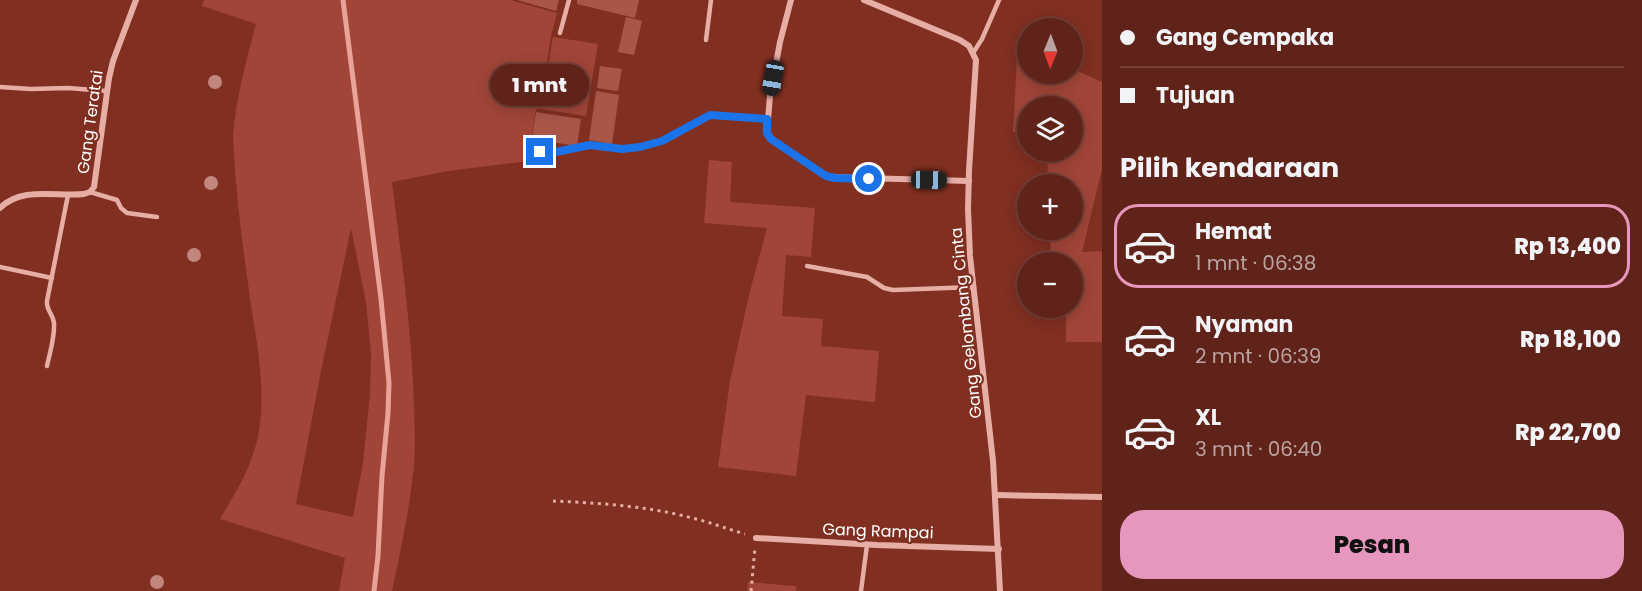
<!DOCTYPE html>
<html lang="id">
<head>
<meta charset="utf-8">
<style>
	:root { --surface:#602319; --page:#692f26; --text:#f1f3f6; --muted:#baa4a2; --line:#744038; --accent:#e797bd }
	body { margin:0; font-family:Poppins,sans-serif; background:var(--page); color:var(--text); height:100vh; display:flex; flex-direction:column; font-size:22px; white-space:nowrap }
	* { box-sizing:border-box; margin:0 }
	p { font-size:20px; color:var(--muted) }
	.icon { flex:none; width:33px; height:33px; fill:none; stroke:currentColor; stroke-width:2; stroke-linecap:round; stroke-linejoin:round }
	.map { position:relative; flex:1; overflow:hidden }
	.details { display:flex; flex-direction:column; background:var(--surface); width:540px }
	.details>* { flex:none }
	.top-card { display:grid; align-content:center; height:132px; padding:0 18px; background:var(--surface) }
	.needle { width:39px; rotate:181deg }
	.fabs { position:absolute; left:1017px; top:18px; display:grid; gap:12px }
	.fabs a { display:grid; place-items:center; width:66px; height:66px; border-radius:50%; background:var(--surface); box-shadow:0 3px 15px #0003,0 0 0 2px var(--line); font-size:30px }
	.end { position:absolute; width:27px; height:27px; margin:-14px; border:8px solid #1a73e8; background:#fff; box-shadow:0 0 0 3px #fff }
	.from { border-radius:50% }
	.bubble { position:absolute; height:42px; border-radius:21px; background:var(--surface); box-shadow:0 3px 15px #0003,0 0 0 2px var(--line); font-size:20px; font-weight:800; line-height:42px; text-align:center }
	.car { position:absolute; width:18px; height:36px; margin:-18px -9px; border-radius:8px; box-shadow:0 0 4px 2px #0007; background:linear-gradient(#222 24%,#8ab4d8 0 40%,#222 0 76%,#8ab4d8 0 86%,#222 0) }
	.top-card b { display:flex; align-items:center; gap:21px; height:57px; font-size:22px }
	.top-card b+b { border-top:2px solid var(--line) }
	.top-card i { width:15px; height:15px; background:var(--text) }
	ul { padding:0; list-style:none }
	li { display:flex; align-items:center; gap:18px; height:84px; margin:0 12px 9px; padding:0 6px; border:3px solid transparent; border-radius:24px }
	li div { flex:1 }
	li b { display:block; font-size:22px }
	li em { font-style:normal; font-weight:800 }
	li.current { border-color:var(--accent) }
	li>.icon { width:54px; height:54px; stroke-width:1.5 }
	h2 { padding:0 18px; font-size:27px; line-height:72px }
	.button { display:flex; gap:12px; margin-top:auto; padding:12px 18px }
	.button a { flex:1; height:69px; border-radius:24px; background:var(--accent); color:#111; font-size:24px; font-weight:800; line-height:69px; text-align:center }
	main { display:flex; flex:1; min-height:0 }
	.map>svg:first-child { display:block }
	.green { fill:#a04538; fill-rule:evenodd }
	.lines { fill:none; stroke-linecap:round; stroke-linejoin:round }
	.stream { stroke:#e9a39a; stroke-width:5 }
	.building { fill:#a95649 }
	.path { stroke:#e7aea6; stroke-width:3; stroke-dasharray:3 4.5; stroke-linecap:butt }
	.lane { stroke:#e7aea6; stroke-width:4.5 }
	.street { stroke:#e7aea6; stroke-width:6 }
	.tree { fill:#c1877e }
	.route { stroke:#1a73e8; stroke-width:8 }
	.labels { text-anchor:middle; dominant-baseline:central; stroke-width:4.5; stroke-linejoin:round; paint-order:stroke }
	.street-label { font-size:16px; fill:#fff; stroke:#802f21 }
</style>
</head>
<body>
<main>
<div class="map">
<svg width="1102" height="591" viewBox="0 0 1102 591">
	<rect width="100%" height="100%" fill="#802f21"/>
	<g class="green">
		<path d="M204,0H510L557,13L551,36L540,109H536L528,161L448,171L392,182C400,248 410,315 413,382C414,410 416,437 414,465C410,507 401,549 392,591H339L345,558L220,519C232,498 246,477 253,454C271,404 256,342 249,291C242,240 235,188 233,136C236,98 246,61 256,24L202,6ZM351,228L366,302L371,354L370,395L363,462L353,517L296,504L320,376Z"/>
		<path d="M553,37L598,44L586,116L541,109Z"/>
		<path d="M1017,59H1027L1028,74H1072L1073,69L1102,82V169L1082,252L1102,251V342H1066V308H1072V262H1051L1050,230H1072V184H1048L1047,152H1072V106H1028L1027,132H1013Z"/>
		<path d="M709,160L732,162L730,202L815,208L811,257L786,255L782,316L823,319L821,346L879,351L875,402L806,395L796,476L718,467L730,381L749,295L767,228L704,223Z"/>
		<path d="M748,582L796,586V591H747Z"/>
	</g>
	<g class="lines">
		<path class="stream" d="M343,0L381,299L389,383L388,413L382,476L378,556L374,591"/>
	</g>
	<g class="building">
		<path d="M517,0H559L556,11Z"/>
		<path d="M577,0H639L635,18L577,4Z"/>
		<path d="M626,17L642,21L634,55L618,52Z"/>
		<path d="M600,66L622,69L618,91L597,88Z"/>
		<path d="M596,91L619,95L612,144L589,140Z"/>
		<path d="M536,112L581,119L577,146L532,139Z"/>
	</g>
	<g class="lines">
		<g class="path">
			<path d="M553,501C598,503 648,506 692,518C710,522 727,529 745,534"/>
			<path d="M751,591L755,548"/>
		</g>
		<g class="lane">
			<path d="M560,33L569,0"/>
			<path d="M706,40L711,0"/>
			<path d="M973,53L982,39L999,0"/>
			<path d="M0,87L31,89L68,88L106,91"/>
			<path d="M540,152H556L590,145L622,149L640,147L662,141L710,115L767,119"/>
			<path d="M90,192L117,200L121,208L127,213L157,217"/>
			<path d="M807,266L867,277L884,288L893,290L974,287"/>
			<path d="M0,267L52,278"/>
			<path d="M47,366C50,352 55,337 54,323C53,314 46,310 47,301L68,195"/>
			<path d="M861,591L867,545"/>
		</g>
		<g class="street">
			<path d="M791,0L780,42L770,96L767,131L771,139L822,174L829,177L969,181"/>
			<path d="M864,0L960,40L969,46L976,60L969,170L968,209L970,256L993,461L1000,591"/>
			<path d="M0,208C22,186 56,197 84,194L90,192L94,187L109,78L113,61L136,0"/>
			<path d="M996,495L1102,497"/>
			<path d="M756,538L877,545L999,549"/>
		</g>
	</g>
	<g class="tree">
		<circle cx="215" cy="82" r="7"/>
		<circle cx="211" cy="183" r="7"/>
		<circle cx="194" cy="255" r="7"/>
		<circle cx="157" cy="582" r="7"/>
	</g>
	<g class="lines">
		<path class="route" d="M540,152H556L590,145L622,149L640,147L662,141L710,115L767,119V133L771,139L826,176L835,178L869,179"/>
	</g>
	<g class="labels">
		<g class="street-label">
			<text transform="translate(90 122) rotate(-82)">Gang Teratai</text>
			<text transform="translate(966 323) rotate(-96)">Gang Gelombang Cinta</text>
			<text transform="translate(878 531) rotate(2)">Gang Rampai</text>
		</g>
	</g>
</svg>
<div class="fabs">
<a><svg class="needle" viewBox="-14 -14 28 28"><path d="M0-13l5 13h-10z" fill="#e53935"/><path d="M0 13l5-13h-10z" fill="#baa4a2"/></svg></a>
<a><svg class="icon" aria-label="layers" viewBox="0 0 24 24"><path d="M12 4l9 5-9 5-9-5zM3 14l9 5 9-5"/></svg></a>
<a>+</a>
<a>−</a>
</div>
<i class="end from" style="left:869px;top:179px"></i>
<i class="end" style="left:540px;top:152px"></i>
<div class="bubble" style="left:490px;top:64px;width:99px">1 mnt</div>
<i class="car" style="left:773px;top:78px;rotate:190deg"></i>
<i class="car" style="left:929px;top:180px;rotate:91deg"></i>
</div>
<section class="details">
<div class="top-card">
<b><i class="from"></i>Gang Cempaka</b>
<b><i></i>Tujuan</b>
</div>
<h2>Pilih kendaraan</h2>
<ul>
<li class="current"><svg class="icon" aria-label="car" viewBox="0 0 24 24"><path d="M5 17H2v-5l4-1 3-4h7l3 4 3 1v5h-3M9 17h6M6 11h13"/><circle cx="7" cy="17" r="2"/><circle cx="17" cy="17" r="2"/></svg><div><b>Hemat</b><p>1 mnt · 06:38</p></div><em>Rp 13,400</em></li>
<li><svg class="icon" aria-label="car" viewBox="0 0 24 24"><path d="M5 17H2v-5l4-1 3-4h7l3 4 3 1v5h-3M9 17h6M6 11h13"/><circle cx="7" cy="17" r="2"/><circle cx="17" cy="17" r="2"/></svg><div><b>Nyaman</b><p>2 mnt · 06:39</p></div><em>Rp 18,100</em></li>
<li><svg class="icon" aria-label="car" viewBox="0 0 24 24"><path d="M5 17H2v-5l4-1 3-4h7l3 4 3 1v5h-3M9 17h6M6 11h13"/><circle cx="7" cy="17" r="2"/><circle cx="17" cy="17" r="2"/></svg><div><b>XL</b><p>3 mnt · 06:40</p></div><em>Rp 22,700</em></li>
</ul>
<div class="button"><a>Pesan</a></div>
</section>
</main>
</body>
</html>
